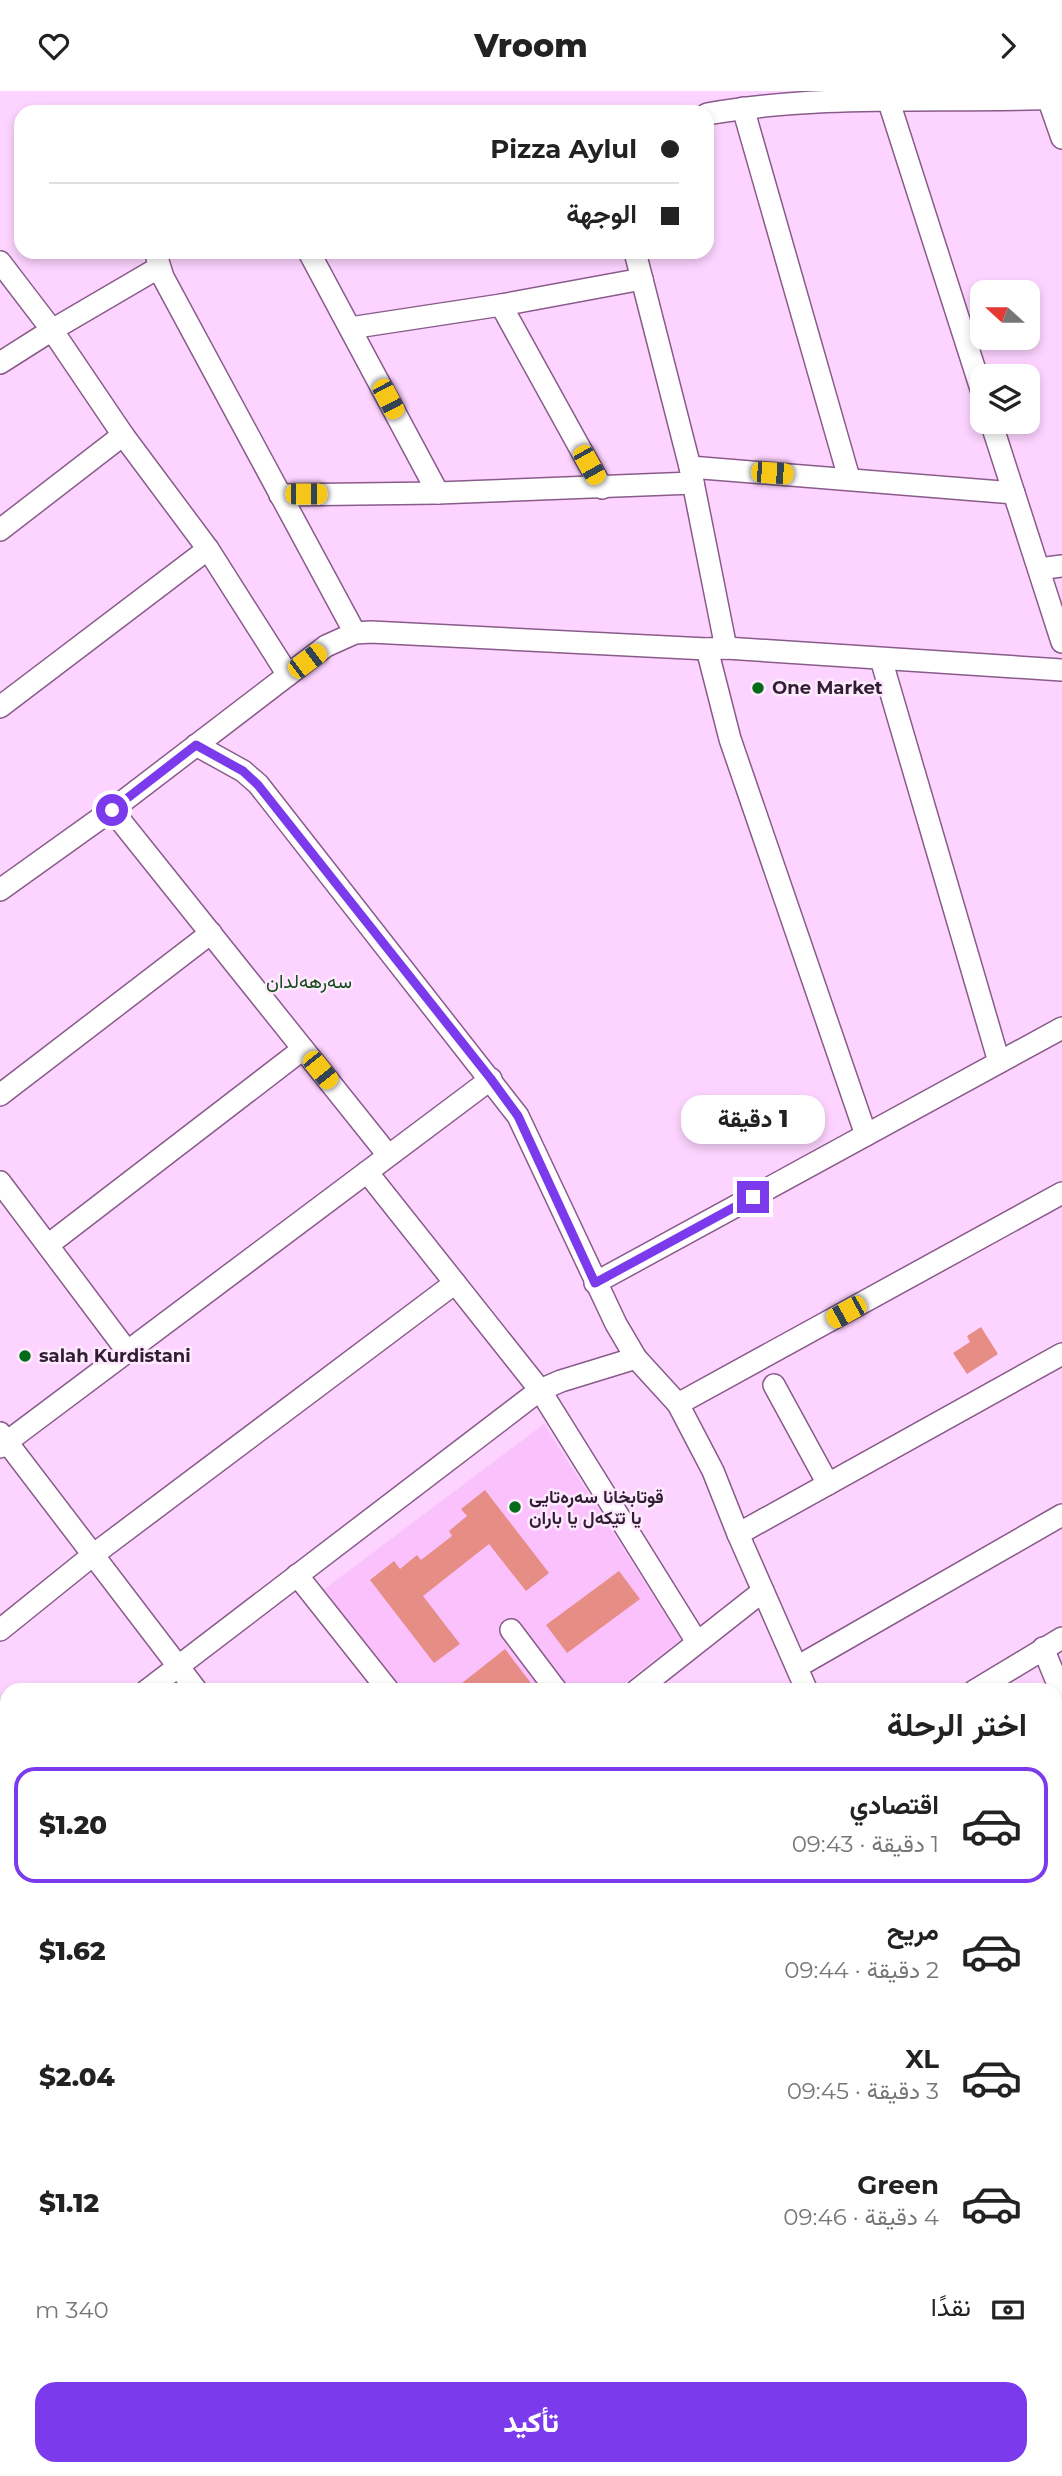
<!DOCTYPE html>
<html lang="ar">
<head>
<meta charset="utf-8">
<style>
	:root { --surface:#fff; --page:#f2f2f2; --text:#222; --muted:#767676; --line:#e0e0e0; --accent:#7c3aed }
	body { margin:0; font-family:Montserrat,Vazirmatn,sans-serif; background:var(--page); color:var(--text); direction:rtl; height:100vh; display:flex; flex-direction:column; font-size:26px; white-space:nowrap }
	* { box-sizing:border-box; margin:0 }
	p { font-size:23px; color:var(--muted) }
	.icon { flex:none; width:38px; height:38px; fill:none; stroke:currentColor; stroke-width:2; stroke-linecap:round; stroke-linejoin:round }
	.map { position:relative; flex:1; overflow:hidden; direction:ltr }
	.details { position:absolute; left:0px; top:1592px; width:1062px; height:793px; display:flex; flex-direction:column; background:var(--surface); border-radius:21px 21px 0 0; box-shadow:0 4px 10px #0003; direction:rtl }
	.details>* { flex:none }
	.hud { position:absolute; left:14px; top:14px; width:700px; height:154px; border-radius:21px; box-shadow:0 4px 10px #0003; direction:rtl; display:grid; align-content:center; height:154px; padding:0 35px; background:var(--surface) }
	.needle { width:46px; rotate:291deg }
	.controls { position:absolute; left:970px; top:189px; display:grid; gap:14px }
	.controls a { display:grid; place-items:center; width:70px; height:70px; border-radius:14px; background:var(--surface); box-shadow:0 4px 10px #0003; font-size:35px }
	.end { position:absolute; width:32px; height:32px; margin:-16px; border:9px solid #7c3aed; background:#fff; box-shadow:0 0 0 4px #fff }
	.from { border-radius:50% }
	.bubble { position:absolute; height:49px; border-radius:21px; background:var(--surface); box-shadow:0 4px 10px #0003; font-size:23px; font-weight:800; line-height:49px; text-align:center; direction:rtl }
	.car { position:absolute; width:21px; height:42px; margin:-21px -10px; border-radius:9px; box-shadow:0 0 5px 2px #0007; background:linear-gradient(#f5c518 24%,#345 0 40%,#f5c518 0 76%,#345 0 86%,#f5c518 0) }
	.hud b { display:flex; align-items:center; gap:24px; height:66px; font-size:26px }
	.hud b+b { border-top:2px solid var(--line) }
	.hud i { width:18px; height:18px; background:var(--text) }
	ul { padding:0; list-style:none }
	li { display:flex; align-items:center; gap:21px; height:116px; margin:0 14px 10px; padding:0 21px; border:4px solid transparent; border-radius:21px }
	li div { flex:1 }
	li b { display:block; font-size:26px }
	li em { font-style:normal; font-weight:800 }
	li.on { border-color:var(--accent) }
	li>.icon { width:63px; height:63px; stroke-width:1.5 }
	h2 { padding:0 35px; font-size:32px; line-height:84px }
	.pay { display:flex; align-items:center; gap:18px; height:77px; padding:0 35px; font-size:26px }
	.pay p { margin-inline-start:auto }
	.cta { display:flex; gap:14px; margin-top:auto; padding:14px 35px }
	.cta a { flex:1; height:80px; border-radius:21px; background:var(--accent); color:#fff; font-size:28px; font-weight:800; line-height:80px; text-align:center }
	header { display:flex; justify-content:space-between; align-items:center; height:91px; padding:0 35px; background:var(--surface); font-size:32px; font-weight:800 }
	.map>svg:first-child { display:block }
	.built { fill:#fac1fd }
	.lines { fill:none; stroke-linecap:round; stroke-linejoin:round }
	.stream { stroke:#f1b4f4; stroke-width:5 }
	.building { fill:#e68d86 }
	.minor-casing { stroke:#895b8b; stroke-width:24 }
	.major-casing { stroke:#8b92b7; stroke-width:32 }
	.minor { stroke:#fff; stroke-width:21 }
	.major { stroke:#d6e3fe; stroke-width:28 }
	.route { stroke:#7c3aed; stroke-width:9 }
	.poi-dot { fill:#046c19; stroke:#fee9ff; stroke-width:2.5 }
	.labels { text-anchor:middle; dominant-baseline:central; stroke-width:5; stroke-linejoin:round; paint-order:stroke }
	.poi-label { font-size:18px; font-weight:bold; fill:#311e32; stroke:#fee9ff; text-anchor:start }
	.neighbourhood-label { font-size:19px; fill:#124b18; stroke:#fee9ff }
</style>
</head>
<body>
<header><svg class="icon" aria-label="forward" viewBox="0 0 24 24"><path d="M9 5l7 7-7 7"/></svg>Vroom<svg class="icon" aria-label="heart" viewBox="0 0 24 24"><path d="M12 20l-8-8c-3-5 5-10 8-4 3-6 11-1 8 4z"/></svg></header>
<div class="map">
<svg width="1062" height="2385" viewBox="0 0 1062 2385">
	<rect width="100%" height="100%" fill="#fdd4ff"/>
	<path class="built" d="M544,1333L681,1548L616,1599H402L323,1499Z"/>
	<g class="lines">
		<path class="stream" d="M615,2385V2378"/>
	</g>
	<g class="building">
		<path d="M981,1236L998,1263L967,1283L953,1262L970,1251L967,1245Z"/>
		<path d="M485,1399L549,1482L526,1500L489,1453L423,1505L460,1553L434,1572L370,1489L394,1470L400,1478L417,1464L421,1469L452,1445L449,1440L467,1425L461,1418Z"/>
		<path d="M619,1480L640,1508L567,1562L546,1534Z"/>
		<path d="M505,1558L537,1600H452Z"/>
		<rect x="659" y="2378" width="111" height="7"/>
	</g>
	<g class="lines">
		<g class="minor-casing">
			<g id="minor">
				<path d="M1048,7L1062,47"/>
				<path d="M888,8L982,301"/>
				<path d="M743,17L849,387"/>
				<path d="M707,23C824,2 944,12 1062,7"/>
				<path d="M158,161L157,167L163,186L355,542"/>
				<path d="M309,161L438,402"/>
				<path d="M635,161L690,376L726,557"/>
				<path d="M0,171L52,239L123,344L208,458L288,584"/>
				<path d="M501,214L602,397"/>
				<path d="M350,237L501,214L642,188"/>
				<path d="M0,272L52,239L158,177"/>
				<path d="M991,331L1062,551"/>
				<path d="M690,376L1014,402"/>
				<path d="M280,404L438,402L693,392"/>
				<path d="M0,439L123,344"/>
				<path d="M1039,478L1062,475"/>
				<path d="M707,558L730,648L866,1044"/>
				<path d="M881,568L999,971"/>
				<path d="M0,616L208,458"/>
				<path d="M196,654L243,680L258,693L518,1025L616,1233L636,1267L678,1313L713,1380L738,1443L807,1600"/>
				<path d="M112,719L388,1064"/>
				<path d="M0,799L109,721L326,555L355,542L371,541L707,558L726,557L1062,579"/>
				<path d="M0,1004L211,842"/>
				<path d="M367,1081L540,1299L697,1551"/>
				<path d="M0,1091L127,1260"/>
				<path d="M48,1154L303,958"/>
				<path d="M595,1192L1062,937"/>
				<path d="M774,1294L828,1393"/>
				<path d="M678,1313L1062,1102"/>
				<path d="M0,1342L197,1600"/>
				<path d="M0,1356L491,988"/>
				<path d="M738,1443L1062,1263"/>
				<path d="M297,1484L389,1600"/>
				<path d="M0,1539L93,1464L455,1192"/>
				<path d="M511,1539L557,1600"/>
				<path d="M1043,1557L1062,1603"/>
				<path d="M797,1576L1062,1424"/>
				<path d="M146,1600L540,1299L561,1290L636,1267"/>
				<path d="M636,1600L763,1500"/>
				<path d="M974,1600L1062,1547"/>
				<path d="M0,1711L7,1719"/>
				<path d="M0,1933L7,1923"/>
				<path d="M1055,1937L1062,1953"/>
				<path d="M0,2035L7,2042"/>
				<path d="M1055,2153L1062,2149"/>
				<path d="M1055,2171L1062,2186"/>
				<path d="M978,2378L981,2385"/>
				<path d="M638,2385V2378"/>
			</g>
		</g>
		<g class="major-casing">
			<g id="major">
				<path d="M0,2248L7,2252"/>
				<path d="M0,2300L7,2304"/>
				<path d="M134,2378L146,2385"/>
				<path d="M237,2378L249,2385"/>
			</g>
		</g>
		<use href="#minor" class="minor"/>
		<use href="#major" class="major"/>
	</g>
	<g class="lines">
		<path class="route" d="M112,719L196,654L243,680L258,694L491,988L518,1025L595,1192L753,1106"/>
	</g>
	<g class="poi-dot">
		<circle cx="758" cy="597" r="7"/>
		<circle cx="25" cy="1265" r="7"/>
		<circle cx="515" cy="1416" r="7"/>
	</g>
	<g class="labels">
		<g class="poi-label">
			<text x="772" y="597">One Market</text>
			<text x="39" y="1265">salah Kurdistani</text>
			<text x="529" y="1406">قوتابخانا سەرەتایی<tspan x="529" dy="21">یا تێکەل یا باران</tspan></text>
		</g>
		<g class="neighbourhood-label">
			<text x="309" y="890">سەرهەلدان</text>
		</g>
	</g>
</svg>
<div class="controls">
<a><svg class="needle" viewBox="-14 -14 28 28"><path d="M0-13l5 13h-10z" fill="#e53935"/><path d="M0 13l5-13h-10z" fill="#767676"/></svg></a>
<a><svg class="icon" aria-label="layers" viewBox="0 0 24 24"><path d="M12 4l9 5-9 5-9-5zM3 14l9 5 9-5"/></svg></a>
</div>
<i class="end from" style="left:112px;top:719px"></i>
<i class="end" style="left:753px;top:1106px"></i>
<div class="bubble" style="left:681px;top:1004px;width:144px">1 دقيقة</div>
<i class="car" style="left:388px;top:308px;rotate:152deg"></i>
<i class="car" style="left:589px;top:374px;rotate:151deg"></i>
<i class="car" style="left:772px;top:382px;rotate:94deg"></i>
<i class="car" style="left:306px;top:403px;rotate:90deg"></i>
<i class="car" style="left:307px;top:570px;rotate:53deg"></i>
<i class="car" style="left:320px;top:979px;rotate:141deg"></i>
<i class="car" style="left:846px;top:1221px;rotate:241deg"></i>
<div class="hud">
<b><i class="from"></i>Pizza Aylul</b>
<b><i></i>الوجهة</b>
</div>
<section class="details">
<h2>اختر الرحلة</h2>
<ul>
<li class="on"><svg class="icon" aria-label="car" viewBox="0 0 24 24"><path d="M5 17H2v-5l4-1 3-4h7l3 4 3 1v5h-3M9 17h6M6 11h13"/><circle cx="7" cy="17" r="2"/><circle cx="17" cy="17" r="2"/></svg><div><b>اقتصادي</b><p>1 دقيقة · 09:43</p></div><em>$1.20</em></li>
<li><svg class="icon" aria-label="car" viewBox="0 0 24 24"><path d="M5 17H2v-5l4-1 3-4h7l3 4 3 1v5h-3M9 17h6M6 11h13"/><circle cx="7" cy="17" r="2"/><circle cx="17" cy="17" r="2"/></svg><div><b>مريح</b><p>2 دقيقة · 09:44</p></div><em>$1.62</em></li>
<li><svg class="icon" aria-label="car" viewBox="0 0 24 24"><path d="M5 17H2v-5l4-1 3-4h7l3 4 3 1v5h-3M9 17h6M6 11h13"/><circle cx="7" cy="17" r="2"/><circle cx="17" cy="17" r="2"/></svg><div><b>XL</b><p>3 دقيقة · 09:45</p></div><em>$2.04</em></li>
<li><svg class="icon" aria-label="car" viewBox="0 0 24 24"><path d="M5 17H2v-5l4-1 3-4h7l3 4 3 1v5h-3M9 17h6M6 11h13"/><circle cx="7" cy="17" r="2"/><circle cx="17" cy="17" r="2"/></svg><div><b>Green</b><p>4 دقيقة · 09:46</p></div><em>$1.12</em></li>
</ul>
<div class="pay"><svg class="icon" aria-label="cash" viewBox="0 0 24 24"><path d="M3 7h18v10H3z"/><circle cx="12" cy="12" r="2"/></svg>نقدًا<p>340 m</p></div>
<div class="cta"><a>تأكيد</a></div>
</section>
</div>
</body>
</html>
